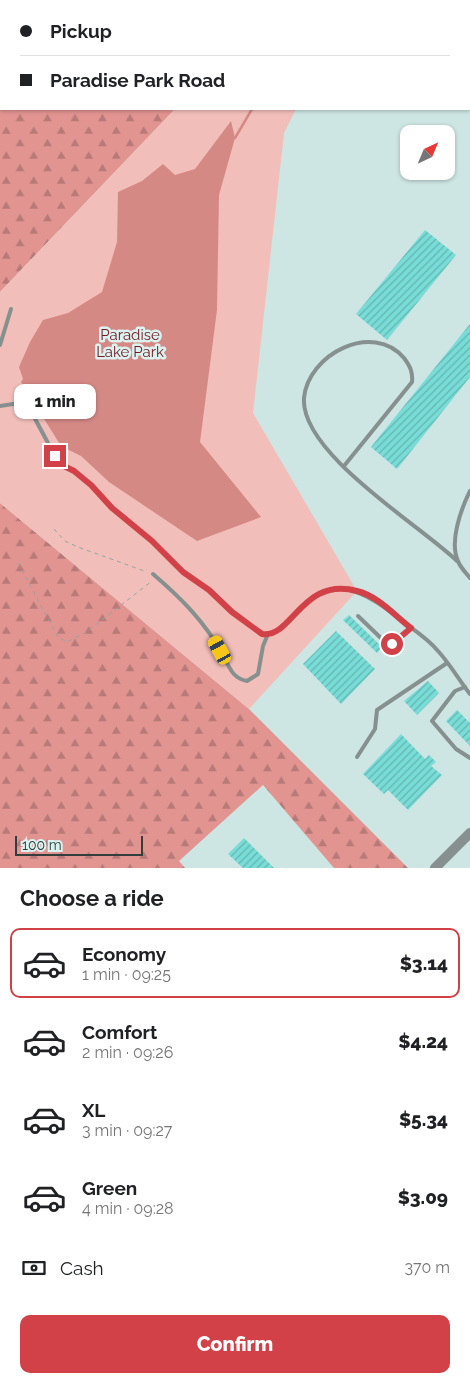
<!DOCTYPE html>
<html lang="en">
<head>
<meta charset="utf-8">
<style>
	:root { --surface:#fff; --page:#f2f2f2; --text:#202124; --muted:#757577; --line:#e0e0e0; --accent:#d14147 }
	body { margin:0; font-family:Raleway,sans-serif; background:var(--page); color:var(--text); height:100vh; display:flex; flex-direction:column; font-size:19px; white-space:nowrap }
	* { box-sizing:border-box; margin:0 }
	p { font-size:16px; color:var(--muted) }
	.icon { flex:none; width:28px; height:28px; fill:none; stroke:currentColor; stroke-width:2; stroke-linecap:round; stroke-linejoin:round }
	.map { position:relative; height:868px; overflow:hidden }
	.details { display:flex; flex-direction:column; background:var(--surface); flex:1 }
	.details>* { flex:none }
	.banner { position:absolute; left:0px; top:0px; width:470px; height:110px; box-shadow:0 1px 4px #0004; display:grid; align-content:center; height:110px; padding:0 20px; background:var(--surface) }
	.needle { width:32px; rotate:44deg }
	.controls { position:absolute; left:400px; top:125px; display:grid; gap:10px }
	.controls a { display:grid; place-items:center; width:55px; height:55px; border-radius:10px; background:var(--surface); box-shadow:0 1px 4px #0004; font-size:25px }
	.scale { position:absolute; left:15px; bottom:12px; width:128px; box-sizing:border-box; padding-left:5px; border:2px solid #333d3c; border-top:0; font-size:14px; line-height:18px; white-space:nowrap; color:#333d3c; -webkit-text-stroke:4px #daf2f0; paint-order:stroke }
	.end { position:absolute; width:22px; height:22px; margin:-11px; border:6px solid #d14147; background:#fff; box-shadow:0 0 0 2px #fff }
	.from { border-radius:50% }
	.bubble { position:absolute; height:35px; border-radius:10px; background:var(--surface); box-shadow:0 1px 4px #0004; font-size:16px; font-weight:800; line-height:35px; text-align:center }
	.car { position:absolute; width:15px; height:30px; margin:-15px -8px; border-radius:6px; box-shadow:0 0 4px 1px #0007; background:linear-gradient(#f5c518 24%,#345 0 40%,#f5c518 0 76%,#345 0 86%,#f5c518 0) }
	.banner b { display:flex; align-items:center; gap:18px; height:48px; font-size:19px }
	.banner b+b { border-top:1px solid var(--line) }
	.banner i { width:12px; height:12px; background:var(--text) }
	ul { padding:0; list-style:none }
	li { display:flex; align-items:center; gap:15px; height:70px; margin:0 10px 8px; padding:0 10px; border:2px solid transparent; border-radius:10px }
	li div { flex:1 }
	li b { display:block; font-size:19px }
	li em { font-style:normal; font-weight:800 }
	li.on { border-color:var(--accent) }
	li>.icon { width:45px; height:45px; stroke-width:1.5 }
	h2 { padding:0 20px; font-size:22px; line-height:60px }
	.pay { display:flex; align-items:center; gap:12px; height:55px; padding:0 20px; font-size:19px }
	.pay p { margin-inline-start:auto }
	.action { display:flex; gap:10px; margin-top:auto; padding:10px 20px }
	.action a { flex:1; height:58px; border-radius:10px; background:var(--accent); color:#fff; font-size:20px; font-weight:800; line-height:58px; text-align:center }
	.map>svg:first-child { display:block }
	.forest { fill:url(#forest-firs) }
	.park { fill:#f2beba }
	.water { fill:#d58985 }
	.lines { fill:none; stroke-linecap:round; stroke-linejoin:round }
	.stream { stroke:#d58985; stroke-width:2.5 }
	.building { fill:url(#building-hatch) }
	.path { stroke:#92a5a3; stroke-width:1; stroke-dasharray:4 4; stroke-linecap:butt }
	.service { stroke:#86908f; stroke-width:4 }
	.tertiary { stroke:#86908f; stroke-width:10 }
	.route { stroke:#d14147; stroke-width:6 }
	.labels { text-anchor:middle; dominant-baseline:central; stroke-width:5; stroke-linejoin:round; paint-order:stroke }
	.park-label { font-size:15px; fill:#751a20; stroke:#daf2f0 }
</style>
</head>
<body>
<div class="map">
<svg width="470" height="868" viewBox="0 0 470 868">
	<defs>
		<pattern id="forest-firs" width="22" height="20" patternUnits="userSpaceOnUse" patternTransform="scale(1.25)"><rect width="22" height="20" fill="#e29491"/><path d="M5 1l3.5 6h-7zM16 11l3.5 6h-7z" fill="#b87a78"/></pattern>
		<pattern id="building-hatch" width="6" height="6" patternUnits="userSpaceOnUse" patternTransform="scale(1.25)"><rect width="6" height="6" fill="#79ddd7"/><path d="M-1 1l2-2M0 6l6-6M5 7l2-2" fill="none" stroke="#64b4b0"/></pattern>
	</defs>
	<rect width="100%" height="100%" fill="#cde5e3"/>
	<g class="forest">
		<path d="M0,0L212,1H1V109H175L0,292Z"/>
		<path d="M0,503L249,709L408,868H334L263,785L179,861L185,868H0Z"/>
	</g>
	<path class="park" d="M175,109H296L284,133L253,413L357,591L249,709L0,503V292Z"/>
	<path class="water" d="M231,121L235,138L219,195L217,310L200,442L261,517L197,541L109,482L81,456L61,446L21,382L23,379L19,367L30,342L43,320L68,313L102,292L117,242L118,192L142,181L163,164L175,175L195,169Z"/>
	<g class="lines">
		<g class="stream">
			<path d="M322,1L323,0"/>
			<path d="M235,138L252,109"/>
		</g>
	</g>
	<g class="building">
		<path d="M425,230L456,255L387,340L356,314Z"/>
		<path d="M470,324V377L397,469L371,447Z"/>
		<path d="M349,615L382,647L377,653L343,620Z"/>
		<path d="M336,631L375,669L341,704L303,664Z"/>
		<path d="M428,681L439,693L417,715L404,701Z"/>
		<path d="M457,710L470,723V746L446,721Z"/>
		<path d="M401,734L425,759L429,755L436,762L431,766L442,775L408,810L388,790L384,794L363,774Z"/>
		<path d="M244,838L274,868H243L228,854Z"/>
	</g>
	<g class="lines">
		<g class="path">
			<path d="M54,529L65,541L78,547L147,572"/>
			<path d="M18,563L58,637L67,642L85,633L152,581"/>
		</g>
		<g class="service">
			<path d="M0,345L11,309"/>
			<path d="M0,406L26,402L55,456L64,467L74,471L91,485L112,508L152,541L183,571L209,590L232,612L262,634C280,636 292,616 304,605C341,570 375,600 406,624C417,632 429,640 438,651C450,664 459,680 470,694"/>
			<path d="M344,466L412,382C413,372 410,366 404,358C373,321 308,354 304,398C300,453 421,526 457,561"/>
			<path d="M470,491C461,509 449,542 458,561C460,567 466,573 470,578"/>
			<path d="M153,574C181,598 205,622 223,655C230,668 232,678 247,681L258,674L263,646L268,634"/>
			<path d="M358,616L385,642L391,644L411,628"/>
			<path d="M465,687L455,691L432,721L456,749L470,758"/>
			<path d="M357,757L375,729L377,710L447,663"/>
		</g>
		<path class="tertiary" d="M435,868L470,833"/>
	</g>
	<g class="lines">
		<path class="route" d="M55,456L64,466L74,471L91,485L112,508L152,541L183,572L209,590L232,612L262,634C292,639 302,576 357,591C378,596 394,615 411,628L392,644"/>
	</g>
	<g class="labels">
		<g class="park-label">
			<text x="130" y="335">Paradise<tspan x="130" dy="17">Lake Park</tspan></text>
		</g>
	</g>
</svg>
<div class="controls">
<a><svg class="needle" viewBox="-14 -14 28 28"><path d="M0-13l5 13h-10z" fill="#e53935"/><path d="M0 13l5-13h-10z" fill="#757577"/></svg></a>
</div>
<div class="scale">100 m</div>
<i class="end from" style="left:392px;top:644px"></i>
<i class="end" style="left:55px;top:456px"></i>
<div class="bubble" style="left:14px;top:384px;width:82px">1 min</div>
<i class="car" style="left:220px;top:650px;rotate:331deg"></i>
<div class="banner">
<b><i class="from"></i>Pickup</b>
<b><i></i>Paradise Park Road</b>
</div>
</div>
<section class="details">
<h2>Choose a ride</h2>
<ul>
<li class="on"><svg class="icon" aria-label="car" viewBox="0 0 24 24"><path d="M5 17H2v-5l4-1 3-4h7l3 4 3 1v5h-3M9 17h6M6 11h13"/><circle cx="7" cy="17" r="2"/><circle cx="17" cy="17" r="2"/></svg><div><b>Economy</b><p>1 min · 09:25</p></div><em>$3.14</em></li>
<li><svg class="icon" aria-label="car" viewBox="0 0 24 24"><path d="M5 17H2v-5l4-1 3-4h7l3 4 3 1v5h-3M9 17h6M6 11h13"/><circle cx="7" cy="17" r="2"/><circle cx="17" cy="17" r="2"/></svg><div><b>Comfort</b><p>2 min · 09:26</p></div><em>$4.24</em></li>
<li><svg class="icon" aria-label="car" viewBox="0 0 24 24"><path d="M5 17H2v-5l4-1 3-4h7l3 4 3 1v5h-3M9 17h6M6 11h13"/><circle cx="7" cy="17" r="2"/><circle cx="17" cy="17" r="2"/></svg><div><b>XL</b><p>3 min · 09:27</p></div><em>$5.34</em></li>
<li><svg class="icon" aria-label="car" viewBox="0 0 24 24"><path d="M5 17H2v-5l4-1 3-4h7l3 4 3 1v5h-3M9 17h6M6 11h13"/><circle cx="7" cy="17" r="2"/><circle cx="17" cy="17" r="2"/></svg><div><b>Green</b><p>4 min · 09:28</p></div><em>$3.09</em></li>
</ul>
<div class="pay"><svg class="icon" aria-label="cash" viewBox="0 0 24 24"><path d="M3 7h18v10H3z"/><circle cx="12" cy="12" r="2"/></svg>Cash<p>370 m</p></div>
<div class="action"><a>Confirm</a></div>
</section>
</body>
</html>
